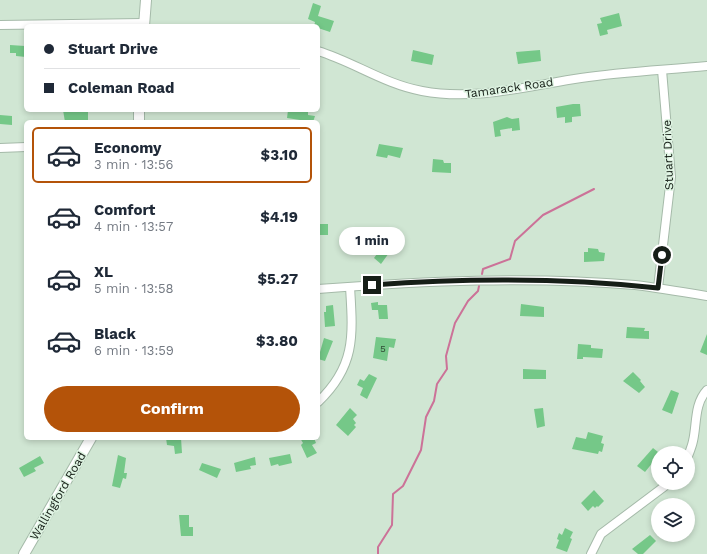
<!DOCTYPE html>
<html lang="en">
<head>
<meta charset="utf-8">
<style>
	:root { --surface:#fff; --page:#f2f2f3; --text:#1f2937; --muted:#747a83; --line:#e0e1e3; --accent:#b45309 }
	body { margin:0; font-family:"Work Sans",sans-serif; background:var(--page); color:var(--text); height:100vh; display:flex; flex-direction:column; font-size:15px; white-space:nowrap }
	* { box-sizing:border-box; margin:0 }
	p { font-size:13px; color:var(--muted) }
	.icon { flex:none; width:22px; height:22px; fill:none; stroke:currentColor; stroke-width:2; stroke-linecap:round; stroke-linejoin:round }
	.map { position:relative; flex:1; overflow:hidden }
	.panel { position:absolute; left:24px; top:120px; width:296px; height:320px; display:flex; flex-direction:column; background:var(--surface); border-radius:6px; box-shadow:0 2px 6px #0003 }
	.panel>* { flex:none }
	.guide { position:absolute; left:24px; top:24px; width:296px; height:88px; border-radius:6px; box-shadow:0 2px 6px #0003; display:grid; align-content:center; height:88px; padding:0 20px; background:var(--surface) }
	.fabs { position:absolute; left:651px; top:446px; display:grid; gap:8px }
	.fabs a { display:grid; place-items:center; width:44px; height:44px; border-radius:50%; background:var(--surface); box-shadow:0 2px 6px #0003; font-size:20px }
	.end { position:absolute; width:18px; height:18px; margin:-9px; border:5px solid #161e17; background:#fff; box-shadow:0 0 0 2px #fff }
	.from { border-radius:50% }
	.bubble { position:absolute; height:28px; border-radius:14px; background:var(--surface); box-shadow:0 2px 6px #0003; font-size:13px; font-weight:700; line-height:28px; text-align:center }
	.guide b { display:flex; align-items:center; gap:14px; height:38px; font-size:15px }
	.guide b+b { border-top:1px solid var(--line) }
	.guide i { width:10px; height:10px; background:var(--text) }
	ul { padding:7px 0 0; list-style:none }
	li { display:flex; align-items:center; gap:12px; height:56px; margin:0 8px 6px; padding:0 12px; border:2px solid transparent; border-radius:6px }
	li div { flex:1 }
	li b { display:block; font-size:15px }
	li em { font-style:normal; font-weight:700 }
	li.on { border-color:var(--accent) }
	li>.icon { width:36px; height:36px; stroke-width:1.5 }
	.cta { display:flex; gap:8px; margin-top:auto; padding:8px 20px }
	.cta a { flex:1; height:46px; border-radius:24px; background:var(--accent); color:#fff; font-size:16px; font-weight:700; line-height:46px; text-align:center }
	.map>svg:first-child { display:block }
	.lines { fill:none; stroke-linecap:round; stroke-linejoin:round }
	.stream { stroke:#cc7298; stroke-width:2 }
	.building { fill:#75c888 }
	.minor-casing { stroke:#a5baa9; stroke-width:10 }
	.tertiary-casing { stroke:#a5baa9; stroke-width:12 }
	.minor { stroke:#fff; stroke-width:8 }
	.tertiary { stroke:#fff; stroke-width:10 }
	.route { stroke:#161e17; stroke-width:5 }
	.labels { text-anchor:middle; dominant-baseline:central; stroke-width:3; stroke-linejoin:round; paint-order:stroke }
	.number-label { font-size:10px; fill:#2e4833 }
	.street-label { font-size:12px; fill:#161e17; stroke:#ddf3e1 }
</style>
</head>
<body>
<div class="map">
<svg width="707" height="554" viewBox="0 0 707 554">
	<rect width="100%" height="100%" fill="#d0e6d3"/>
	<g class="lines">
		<g class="stream">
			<path d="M482,274L483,269L510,259L515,241L543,215L594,189"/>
			<path d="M378,554V547L392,525L393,494L403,486L421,450L426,417L434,401L437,384L447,369L446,356L455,323L468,301L478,291L479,286"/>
		</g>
	</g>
	<g class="building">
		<path d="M313,3L321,6L318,16L334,21L330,32L318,28V26H314L315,22L308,19Z"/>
		<path d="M619,13L622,26L607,30L608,34L600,36L597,24L602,23L600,18Z"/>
		<path d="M10,45L25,46L26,57L16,56V53H10Z"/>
		<path d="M413,50L434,55L432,65L411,61Z"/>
		<path d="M540,50L541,61L518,64L516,52Z"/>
		<path d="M573,104H580L581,116L572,117V122L565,123V117L557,118L556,107Z"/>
		<path d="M63,110H88V121L65,122Z"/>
		<path d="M288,110L308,111V115L315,116L313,122L287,118Z"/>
		<path d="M0,115L12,116V125L0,124Z"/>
		<path d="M507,117L512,119L519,118L520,130L512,131V128L500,130L501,136L495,137L493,122Z"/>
		<path d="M379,144L403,148L400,158L388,155L387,158L376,156Z"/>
		<path d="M433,159L443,160L444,163H451V173L432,172Z"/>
		<path d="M320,224H328V235H318V226H320Z"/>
		<path d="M383,238L394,246L381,264L374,258L382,247L379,244Z"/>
		<path d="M588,248L598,249L599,252L605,253L604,261L584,262V252H588Z"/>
		<path d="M378,302V305H387L388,319H379L378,310H372L371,303Z"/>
		<path d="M521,304L544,307V317L520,316Z"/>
		<path d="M333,305L335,326L325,327L324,312H326V306Z"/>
		<path d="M627,327L645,328L644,331H649V339L626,338Z"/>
		<path d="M707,334V355L700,352Z"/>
		<path d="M376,337L396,339L394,348L389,347L387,361L373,358Z"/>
		<path d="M324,338L333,341L325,361L318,359Z"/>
		<path d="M578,344L591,345V348L603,349L602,358L583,357V359H577Z"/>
		<path d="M523,369L546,370V379H523Z"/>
		<path d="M633,372L641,380L640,381L645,387L639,393L623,381Z"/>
		<path d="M369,374L377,378L367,399L360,395L363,388L357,385L360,379L364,381Z"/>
		<path d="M671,390L679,393L672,414L662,410Z"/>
		<path d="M350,408L357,415L353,419L356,423L354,425L356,427L348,436L336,425Z"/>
		<path d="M543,408L545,426L537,428L534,409Z"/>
		<path d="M588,432L603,436L601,443L604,444L602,452L599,451L598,454L572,449L576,437L586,439Z"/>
		<path d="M166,438H181L182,453L175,454L174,446L167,445Z"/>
		<path d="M300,438H314L316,443L312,445L317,453L307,458L301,445L303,443Z"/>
		<path d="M653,448L658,452V456L645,472L637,466Z"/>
		<path d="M290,454L292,463L279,466L278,464L271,466L269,458Z"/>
		<path d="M118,455L126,458L124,473H127L126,479L123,478L120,488L112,486Z"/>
		<path d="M40,456L44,463L34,468L36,471L24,477L19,468Z"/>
		<path d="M255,457L256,465L250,466L251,469L236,472L234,463Z"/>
		<path d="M202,463L221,469L217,478L199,470Z"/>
		<path d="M594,490L604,501L598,507L597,506L595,508L593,506L588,511L581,503Z"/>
		<path d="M179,515H189V527H193V536H181Z"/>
		<path d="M565,528L573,532L570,538L572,539L567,552L556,548L559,540L557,539L559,533L562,535Z"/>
		<path d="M650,535L656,541L643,554H638L632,549Z"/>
	</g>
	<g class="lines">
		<g class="minor-casing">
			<g id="minor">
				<path d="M0,25L144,23"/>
				<path d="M318,51C354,62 384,84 422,91C475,101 528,86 581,78C622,72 665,70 707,66"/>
				<path d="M0,148L26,147"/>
				<path d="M658,288L671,177L662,70"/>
				<path d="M318,289C424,281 529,276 635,285C659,288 683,292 707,296"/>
				<path d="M318,402C356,366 353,335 350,287"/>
				<path d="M688,456C690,451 692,446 693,441C697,424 694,404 707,390"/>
				<path d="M591,554L601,534L669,483"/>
			</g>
		</g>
		<g class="tertiary-casing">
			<g id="tertiary">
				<path d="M144,26L146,0"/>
				<path d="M139,122V110"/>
				<path d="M24,554L91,438"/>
			</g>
		</g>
		<use href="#minor" class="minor"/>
		<use href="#tertiary" class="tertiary"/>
	</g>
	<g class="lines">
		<path class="route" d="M372,285C467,278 564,278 658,288L662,255"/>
	</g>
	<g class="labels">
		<g class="number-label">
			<text x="383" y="348">5</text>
		</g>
		<g class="street-label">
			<text transform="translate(509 88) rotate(-8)">Tamarack Road</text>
			<text transform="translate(668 155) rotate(-92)">Stuart Drive</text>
			<text transform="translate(58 496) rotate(-60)">Wallingford Road</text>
		</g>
	</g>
</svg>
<div class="fabs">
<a><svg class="icon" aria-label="locate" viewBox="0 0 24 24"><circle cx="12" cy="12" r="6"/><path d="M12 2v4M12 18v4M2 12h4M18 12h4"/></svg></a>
<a><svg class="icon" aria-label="layers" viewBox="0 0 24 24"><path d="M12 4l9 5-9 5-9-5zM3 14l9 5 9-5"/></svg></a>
</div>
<i class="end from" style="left:662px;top:255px"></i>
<i class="end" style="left:372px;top:285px"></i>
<div class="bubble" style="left:339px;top:227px;width:66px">1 min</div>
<div class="guide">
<b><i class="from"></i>Stuart Drive</b>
<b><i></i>Coleman Road</b>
</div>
<section class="panel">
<ul>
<li class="on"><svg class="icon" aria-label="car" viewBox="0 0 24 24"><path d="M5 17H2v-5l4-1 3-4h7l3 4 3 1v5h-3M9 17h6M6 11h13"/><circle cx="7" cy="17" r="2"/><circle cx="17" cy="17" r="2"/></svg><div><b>Economy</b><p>3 min · 13:56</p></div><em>$3.10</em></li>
<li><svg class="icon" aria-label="car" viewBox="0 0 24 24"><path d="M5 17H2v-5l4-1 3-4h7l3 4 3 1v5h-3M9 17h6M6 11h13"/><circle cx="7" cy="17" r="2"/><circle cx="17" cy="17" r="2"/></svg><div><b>Comfort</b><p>4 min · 13:57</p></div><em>$4.19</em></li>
<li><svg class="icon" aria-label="car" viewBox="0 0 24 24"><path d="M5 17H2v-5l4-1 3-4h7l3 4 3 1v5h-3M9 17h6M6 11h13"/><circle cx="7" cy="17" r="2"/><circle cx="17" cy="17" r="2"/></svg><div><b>XL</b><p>5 min · 13:58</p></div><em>$5.27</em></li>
<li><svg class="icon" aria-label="car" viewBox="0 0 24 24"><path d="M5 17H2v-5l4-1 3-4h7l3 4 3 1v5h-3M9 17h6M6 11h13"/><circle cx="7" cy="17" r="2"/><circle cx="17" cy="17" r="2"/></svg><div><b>Black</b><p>6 min · 13:59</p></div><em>$3.80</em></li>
</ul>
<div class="cta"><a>Confirm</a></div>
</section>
</div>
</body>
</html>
